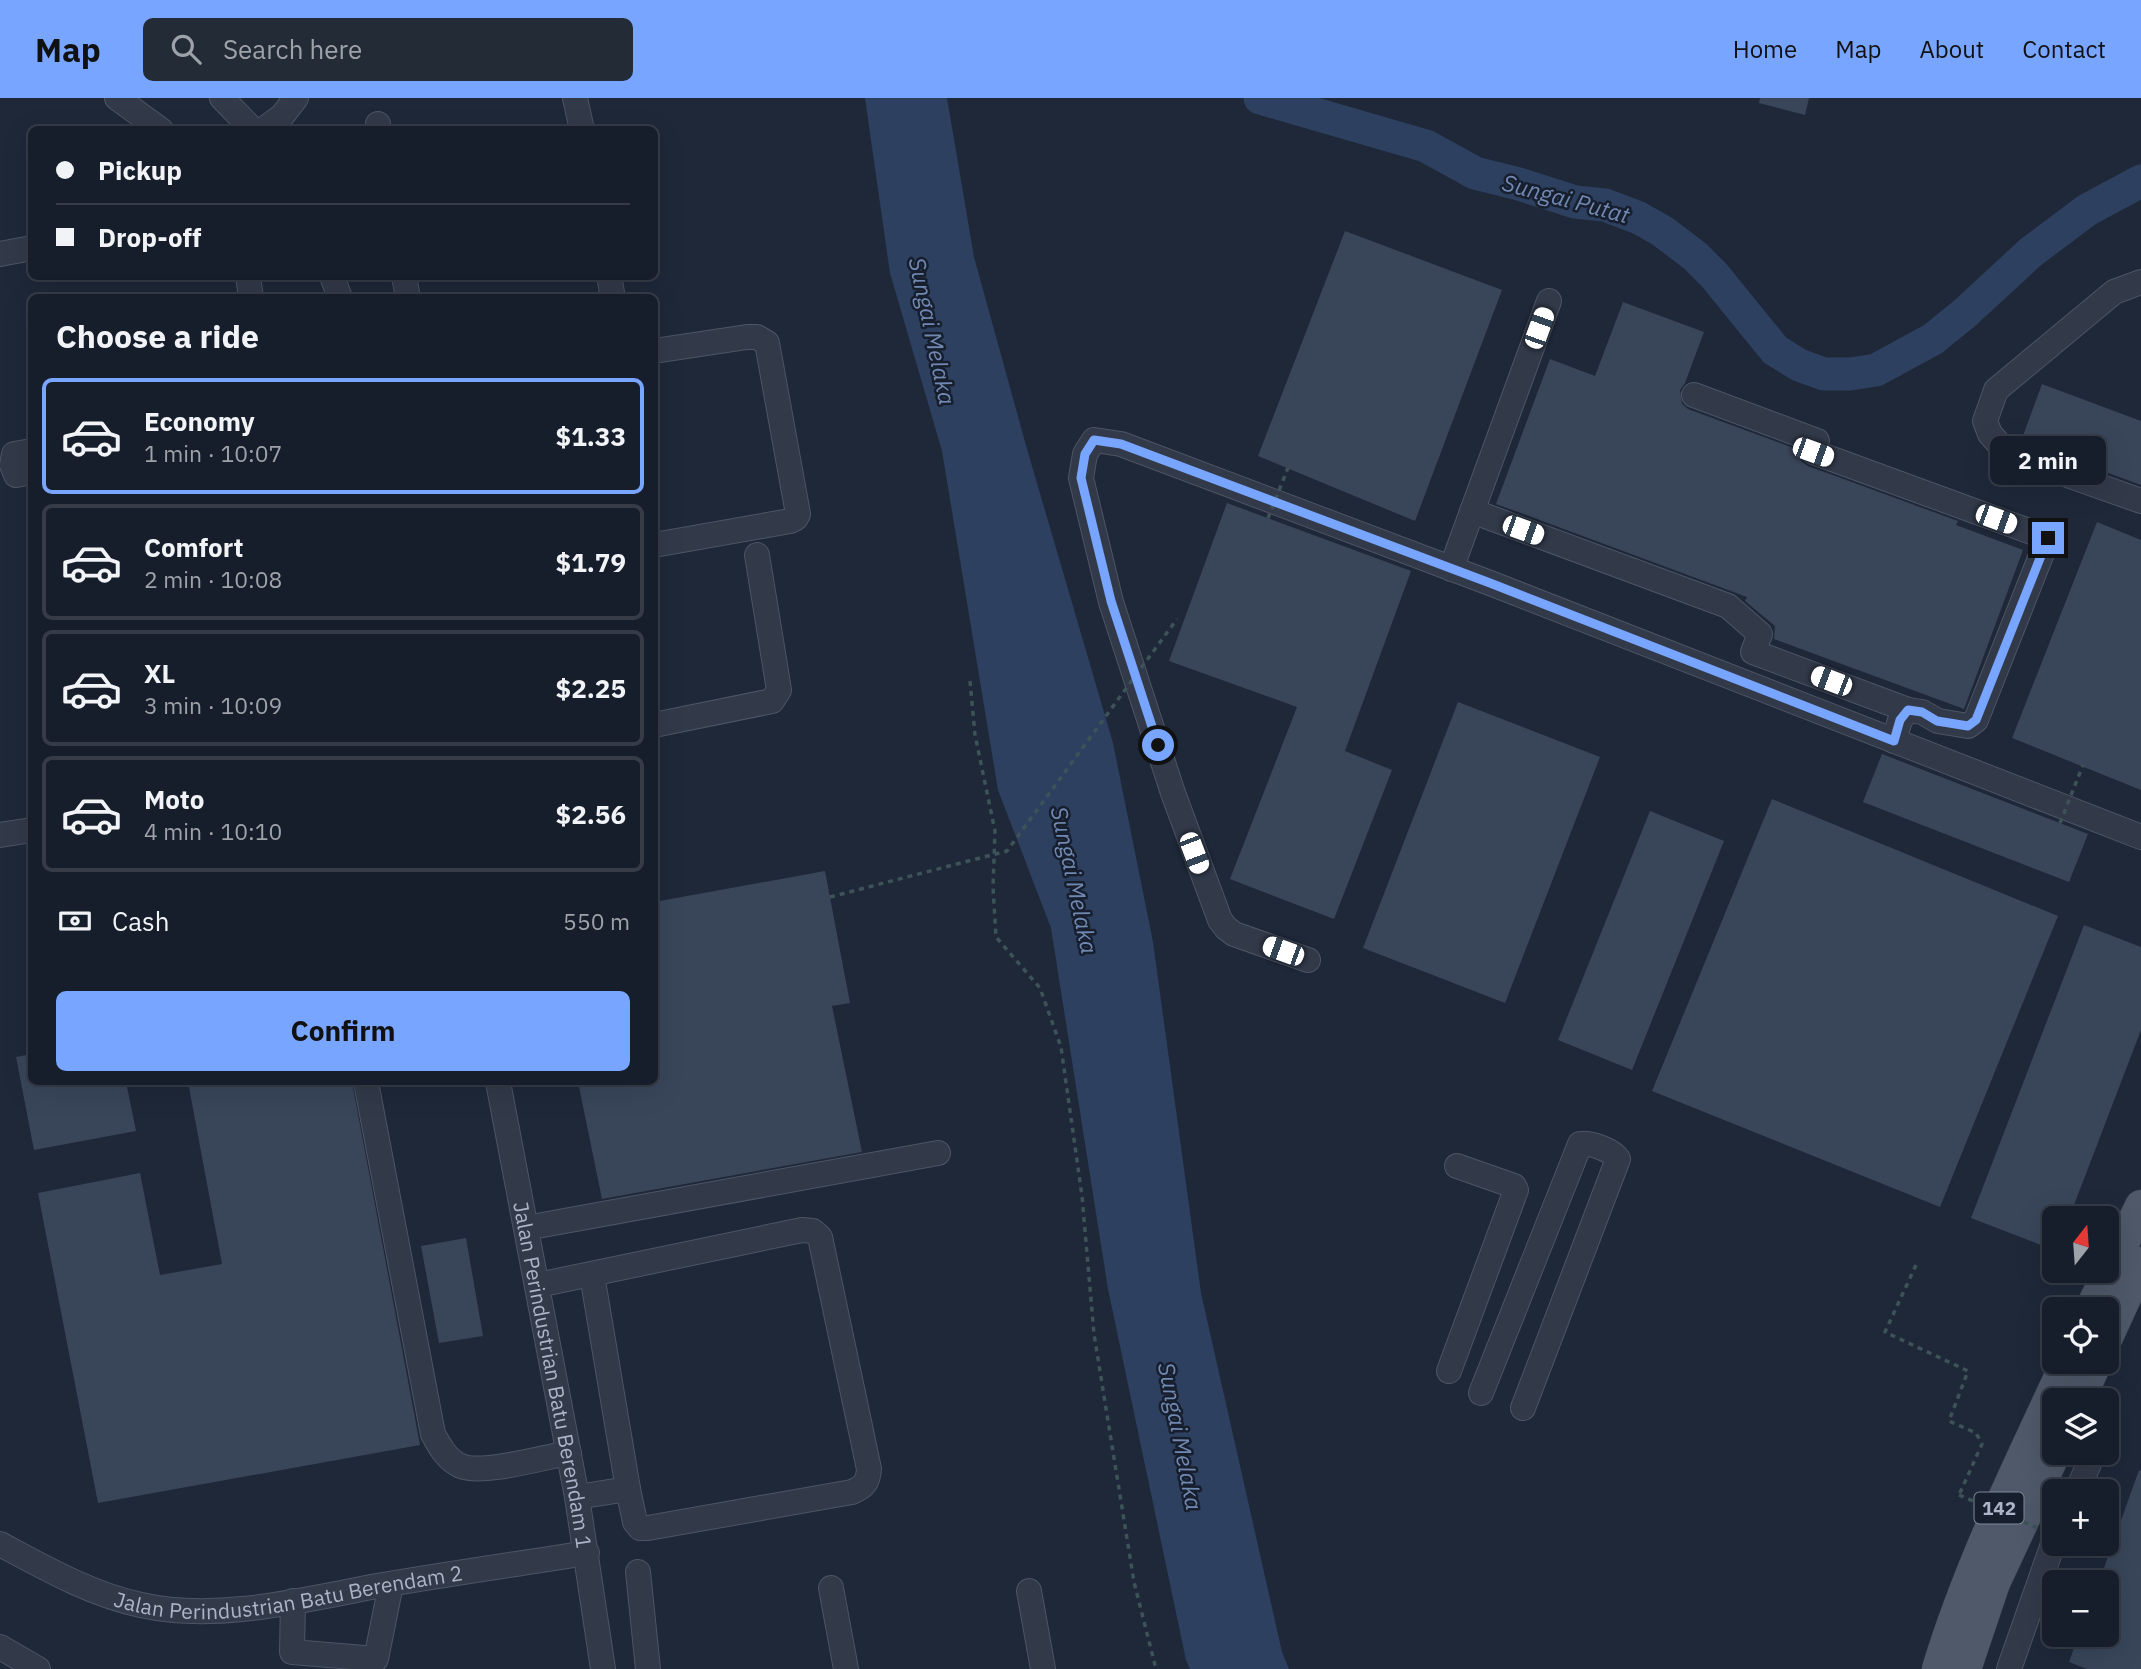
<!DOCTYPE html>
<html lang="en">
<head>
<meta charset="utf-8">
<style>
	:root { --surface:#161e2b; --page:#232b37; --text:#f1f3f6; --muted:#9ea2a9; --line:#353c47; --accent:#78a5ff }
	body { margin:0; font-family:"IBM Plex Sans",sans-serif; background:var(--page); color:var(--text); height:100vh; display:flex; flex-direction:column; font-size:26px; white-space:nowrap }
	* { box-sizing:border-box; margin:0 }
	p { font-size:23px; color:var(--muted) }
	.icon { flex:none; width:38px; height:38px; fill:none; stroke:currentColor; stroke-width:2; stroke-linecap:round; stroke-linejoin:round }
	.map { position:relative; flex:1; overflow:hidden }
	.details { position:absolute; left:28px; top:196px; width:630px; height:791px; display:flex; flex-direction:column; background:var(--surface); border-radius:10px; box-shadow:0 7px 28px #0002,0 0 0 2px var(--line) }
	.details>* { flex:none }
	.guide { position:absolute; left:28px; top:28px; width:630px; height:154px; border-radius:10px; box-shadow:0 7px 28px #0002,0 0 0 2px var(--line); display:grid; align-content:center; height:154px; padding:0 28px; background:var(--surface) }
	.needle { width:46px; rotate:17deg }
	.tools { position:absolute; left:2042px; top:1108px; display:grid; gap:14px }
	.tools a { display:grid; place-items:center; width:77px; height:77px; border-radius:10px; background:var(--surface); box-shadow:0 7px 28px #0002,0 0 0 2px var(--line); font-size:35px }
	.end { position:absolute; width:32px; height:32px; margin:-16px; border:9px solid #78a5ff; background:#111; box-shadow:0 0 0 4px #111 }
	.from { border-radius:50% }
	.bubble { position:absolute; height:49px; border-radius:10px; background:var(--surface); box-shadow:0 7px 28px #0002,0 0 0 2px var(--line); font-size:23px; font-weight:700; line-height:49px; text-align:center }
	.car { position:absolute; width:21px; height:42px; margin:-21px -10px; border-radius:9px; box-shadow:0 0 5px 2px #0007; background:linear-gradient(#fff 24%,#345 0 40%,#fff 0 76%,#345 0 86%,#fff 0) }
	.guide b { display:flex; align-items:center; gap:24px; height:66px; font-size:26px }
	.guide b+b { border-top:2px solid var(--line) }
	.guide i { width:18px; height:18px; background:var(--text) }
	ul { padding:0; list-style:none }
	li { display:flex; align-items:center; gap:21px; height:116px; margin:0 14px 10px; padding:0 14px; border:4px solid var(--line); border-radius:10px }
	li div { flex:1 }
	li b { display:block; font-size:26px }
	li em { font-style:normal; font-weight:700 }
	li.current { border-color:var(--accent) }
	li>.icon { width:63px; height:63px; stroke-width:1.5 }
	h2 { padding:0 28px; font-size:32px; line-height:84px }
	.pay { display:flex; align-items:center; gap:18px; height:77px; padding:0 28px; font-size:26px }
	.pay p { margin-inline-start:auto }
	.primary-button { display:flex; gap:14px; margin-top:auto; padding:14px 28px }
	.primary-button a { flex:1; height:80px; border-radius:10px; background:var(--accent); color:#111; font-size:28px; font-weight:700; line-height:80px; text-align:center }
	header { display:flex; align-items:center; gap:42px; box-sizing:border-box; height:98px; padding:0 35px; background:var(--accent); color:#111 }
	header strong { font-size:33px }
	nav { display:flex; gap:38px; margin-inline-start:auto; font-size:24px }
	.search { width:490px; height:63px; background:var(--page); display:flex; align-items:center; gap:18px; box-sizing:border-box; padding:0 24px; border-radius:10px; color:var(--muted); font-size:26px }
	.map>svg:first-child { display:block }
	.water { fill:#2e4060 }
	.lines { fill:none; stroke-linecap:round; stroke-linejoin:round }
	.river { stroke:#2e4060; stroke-width:33 }
	.building { fill:#39465a }
	.minor-casing { stroke:#4c5565; stroke-width:26 }
	.major-casing { stroke:#3b4353; stroke-width:33 }
	.path { stroke:#3d5358; stroke-width:3.5; stroke-dasharray:5 5; stroke-linecap:butt }
	.minor { stroke:#323a4a; stroke-width:24 }
	.major { stroke:#4f596a; stroke-width:32 }
	.path-bridge { stroke:#3d5358; stroke-width:3.5; stroke-dasharray:5 5; stroke-linecap:butt }
	.route { stroke:#78a5ff; stroke-width:9 }
	.labels { text-anchor:middle; dominant-baseline:central; stroke-width:5; stroke-linejoin:round; paint-order:stroke }
	.shield { fill:#171f2e; stroke:#7f8899; stroke-width:2 }
	.shield-label { font-size:19px; font-weight:bold; fill:#acb5c7 }
	.street-label { font-size:21px; fill:#acb5c7; stroke:#171f2e }
	.water-label { font-size:23px; font-style:italic; fill:#7189b2; stroke:#171f2e }
</style>
</head>
<body>
<header>
<strong>Map</strong>
<div class="search"><svg class="icon" aria-label="search" viewBox="0 0 24 24"><circle cx="10" cy="10" r="6"/><path d="M15 15l6 6"/></svg>Search here</div>
<nav><a>Home</a><a>Map</a><a>About</a><a>Contact</a></nav>
</header>
<div class="map">
<svg width="2141" height="1571" viewBox="0 0 2141 1571">
	<rect width="100%" height="100%" fill="#1e2839"/>
	<path class="water" d="M865,0H947L974,159L1027,351L1113,645L1153,844L1201,1195L1282,1554L1289,1571H1190L1186,1562L1108,1191L1051,830L998,692L942,353L890,175Z"/>
	<g class="lines">
		<path class="river" d="M1260,0L1426,48L1475,75L1519,86L1575,104L1605,107L1639,120L1662,133L1695,158L1714,177L1775,252L1799,267L1824,276H1850L1876,272L1933,241L1965,215L2031,154L2087,112L2141,83"/>
	</g>
	<g class="building">
		<path d="M1760,0H1809L1805,17L1759,5Z"/>
		<path d="M1345,133L1502,192L1415,423L1258,358Z"/>
		<path d="M1623,204L1704,234L1685,285L1680,292L1682,306L1688,311L1799,352L1801,363L1808,368L1958,423L1956,427L2023,452L1964,611L1774,541L1775,528L1745,503L1747,499L1496,406L1550,261L1595,278Z"/>
		<path d="M2042,286L2141,323V387L2021,343Z"/>
		<path d="M1227,405L1411,473L1345,653L1392,672L1334,821L1230,781L1297,609L1169,563Z"/>
		<path d="M2097,424L2141,442V692L2012,640Z"/>
		<path d="M1458,604L1600,659L1505,905L1363,850Z"/>
		<path d="M1882,656L2088,736L2069,784L1863,704Z"/>
		<path d="M1772,701L2058,818L1940,1109L1652,993Z"/>
		<path d="M1650,713L1724,743L1632,972L1558,942Z"/>
		<path d="M825,773L850,905L832,908L862,1054L602,1101L578,984H654V804Z"/>
		<path d="M2084,827L2141,849V932L2069,1120H2054V1152L1971,1120Z"/>
		<path d="M32,956V984H126L136,1033L34,1052L16,959Z"/>
		<path d="M188,984H352L420,1347L98,1405L38,1095L140,1075L160,1177L222,1166Z"/>
		<path d="M466,1140L483,1238L439,1245L421,1148Z"/>
		<path d="M2139,1372L2141,1373V1571H2087L2069,1564L2079,1536H2107V1484H2099Z"/>
	</g>
	<g class="lines">
		<g class="minor-casing">
			<g id="minor">
				<path d="M117,0L161,32"/>
				<path d="M222,0L253,32"/>
				<path d="M575,0L582,32"/>
				<path d="M378,26V32"/>
				<path d="M263,32L282,18L296,0"/>
				<path d="M0,156L32,150"/>
				<path d="M248,178L251,200"/>
				<path d="M332,178L340,200"/>
				<path d="M404,178L408,200"/>
				<path d="M609,178L613,200"/>
				<path d="M2141,184L2114,194L1996,292L1985,323L1990,336L2008,356L2141,403"/>
				<path d="M654,253L747,239H757L767,245L798,416L796,420L790,423L654,447"/>
				<path d="M1694,297L1817,343L1813,354L2048,440L1976,622L1968,628L1938,623L1922,614L1908,612L1900,622L1894,643"/>
				<path d="M32,353L14,356L12,367L16,377L32,374"/>
				<path d="M1472,413L1728,508L1760,536L1753,554L1908,612"/>
				<path d="M1451,471L1549,203"/>
				<path d="M654,627L772,603L779,592L757,457"/>
				<path d="M0,737L32,732"/>
				<path d="M1308,862L1234,836L1226,830L1220,822L1173,695L1111,504L1081,380L1085,356L1094,342L1121,346L1490,485L2141,739"/>
				<path d="M366,984L433,1336C440,1349 447,1362 461,1368C482,1377 544,1359 569,1355"/>
				<path id="s1" d="M498,984L577,1399L603,1571"/>
				<path d="M526,1130L938,1055"/>
				<path d="M592,1177L628,1391"/>
				<path d="M538,1187L802,1132L813,1133L820,1139L869,1371C868,1384 864,1389 852,1394L648,1430H640L635,1424L628,1391L577,1399"/>
				<path d="M1449,1273L1516,1092L1514,1088L1457,1068"/>
				<path d="M1481,1295L1580,1046C1590,1044 1612,1052 1618,1061L1523,1310"/>
				<path d="M2077,1393L2089,1366"/>
				<path id="s2" d="M0,1446C45,1470 90,1496 141,1507C217,1524 302,1502 377,1488C447,1476 517,1466 587,1455"/>
				<path d="M638,1474L648,1571"/>
				<path d="M831,1490L846,1571"/>
				<path d="M1029,1493L1043,1571"/>
				<path d="M293,1503L292,1554L376,1561L391,1486"/>
				<path d="M0,1549L38,1571"/>
				<path d="M2009,1571L2054,1443"/>
			</g>
		</g>
		<g class="major-casing">
			<g id="major">
				<path d="M2091,1211L2141,1108"/>
				<path d="M2107,1239L2141,1165"/>
				<path d="M2079,1302L2096,1264"/>
				<path d="M1938,1571C1971,1463 2020,1366 2067,1264"/>
				<path d="M1965,1571L1994,1485L2055,1354"/>
			</g>
		</g>
		<g class="path">
			<path d="M970,583L975,637L995,733L993,789L996,839L1040,890L1061,949L1082,1098L1094,1236L1134,1484L1156,1571"/>
			<path d="M1916,1167L1885,1234L1968,1273L1949,1323L1976,1335L1982,1346L1959,1397"/>
		</g>
		<use href="#minor" class="minor"/>
		<use href="#major" class="major"/>
		<g class="path-bridge">
			<path d="M1268,420L1288,370"/>
			<path d="M2060,725L2083,667"/>
			<path d="M830,799L1007,753L1177,521"/>
			<path d="M1959,1397L2038,1430"/>
		</g>
	</g>
	<g class="lines">
		<path class="route" d="M1158,647L1111,503L1081,380L1085,356L1094,342L1121,346L1490,485L1894,643L1900,622L1908,612L1922,614L1937,623L1968,628L1976,622L2048,440"/>
	</g>
	<g class="labels">
		<rect class="shield" x="1974.5" y="1394.5" width="49" height="31" rx="5"/>
		<g class="shield-label">
			<text x="1999" y="1410">142</text>
		</g>
		<g class="street-label">
			<text stroke="none"><textPath href="#s1" startOffset="298">Jalan Perindustrian Batu Berendam 1</textPath></text>
			<text stroke="none"><textPath href="#s2" startOffset="303">Jalan Perindustrian Batu Berendam 2</textPath></text>
		</g>
		<g class="water-label">
			<text transform="translate(1566 100) rotate(15)">Sungai Putat</text>
			<text transform="translate(933 233) rotate(78)">Sungai Melaka</text>
			<text transform="translate(1075 782) rotate(78)">Sungai Melaka</text>
			<text transform="translate(1181 1338) rotate(79)">Sungai Melaka</text>
		</g>
	</g>
</svg>
<div class="tools">
<a><svg class="needle" viewBox="-14 -14 28 28"><path d="M0-13l5 13h-10z" fill="#e53935"/><path d="M0 13l5-13h-10z" fill="#9ea2a9"/></svg></a>
<a><svg class="icon" aria-label="locate" viewBox="0 0 24 24"><circle cx="12" cy="12" r="6"/><path d="M12 2v4M12 18v4M2 12h4M18 12h4"/></svg></a>
<a><svg class="icon" aria-label="layers" viewBox="0 0 24 24"><path d="M12 4l9 5-9 5-9-5zM3 14l9 5 9-5"/></svg></a>
<a>+</a>
<a>−</a>
</div>
<i class="end from" style="left:1158px;top:647px"></i>
<i class="end" style="left:2048px;top:440px"></i>
<div class="bubble" style="left:1990px;top:338px;width:116px">2 min</div>
<i class="car" style="left:1539px;top:230px;rotate:20deg"></i>
<i class="car" style="left:1813px;top:354px;rotate:110deg"></i>
<i class="car" style="left:1996px;top:421px;rotate:110deg"></i>
<i class="car" style="left:1523px;top:432px;rotate:110deg"></i>
<i class="car" style="left:1831px;top:583px;rotate:291deg"></i>
<i class="car" style="left:1194px;top:755px;rotate:159deg"></i>
<i class="car" style="left:1283px;top:853px;rotate:290deg"></i>
<div class="guide">
<b><i class="from"></i>Pickup</b>
<b><i></i>Drop-off</b>
</div>
<section class="details">
<h2>Choose a ride</h2>
<ul>
<li class="current"><svg class="icon" aria-label="car" viewBox="0 0 24 24"><path d="M5 17H2v-5l4-1 3-4h7l3 4 3 1v5h-3M9 17h6M6 11h13"/><circle cx="7" cy="17" r="2"/><circle cx="17" cy="17" r="2"/></svg><div><b>Economy</b><p>1 min · 10:07</p></div><em>$1.33</em></li>
<li><svg class="icon" aria-label="car" viewBox="0 0 24 24"><path d="M5 17H2v-5l4-1 3-4h7l3 4 3 1v5h-3M9 17h6M6 11h13"/><circle cx="7" cy="17" r="2"/><circle cx="17" cy="17" r="2"/></svg><div><b>Comfort</b><p>2 min · 10:08</p></div><em>$1.79</em></li>
<li><svg class="icon" aria-label="car" viewBox="0 0 24 24"><path d="M5 17H2v-5l4-1 3-4h7l3 4 3 1v5h-3M9 17h6M6 11h13"/><circle cx="7" cy="17" r="2"/><circle cx="17" cy="17" r="2"/></svg><div><b>XL</b><p>3 min · 10:09</p></div><em>$2.25</em></li>
<li><svg class="icon" aria-label="car" viewBox="0 0 24 24"><path d="M5 17H2v-5l4-1 3-4h7l3 4 3 1v5h-3M9 17h6M6 11h13"/><circle cx="7" cy="17" r="2"/><circle cx="17" cy="17" r="2"/></svg><div><b>Moto</b><p>4 min · 10:10</p></div><em>$2.56</em></li>
</ul>
<div class="pay"><svg class="icon" aria-label="cash" viewBox="0 0 24 24"><path d="M3 7h18v10H3z"/><circle cx="12" cy="12" r="2"/></svg>Cash<p>550 m</p></div>
<div class="primary-button"><a>Confirm</a></div>
</section>
</div>
</body>
</html>
